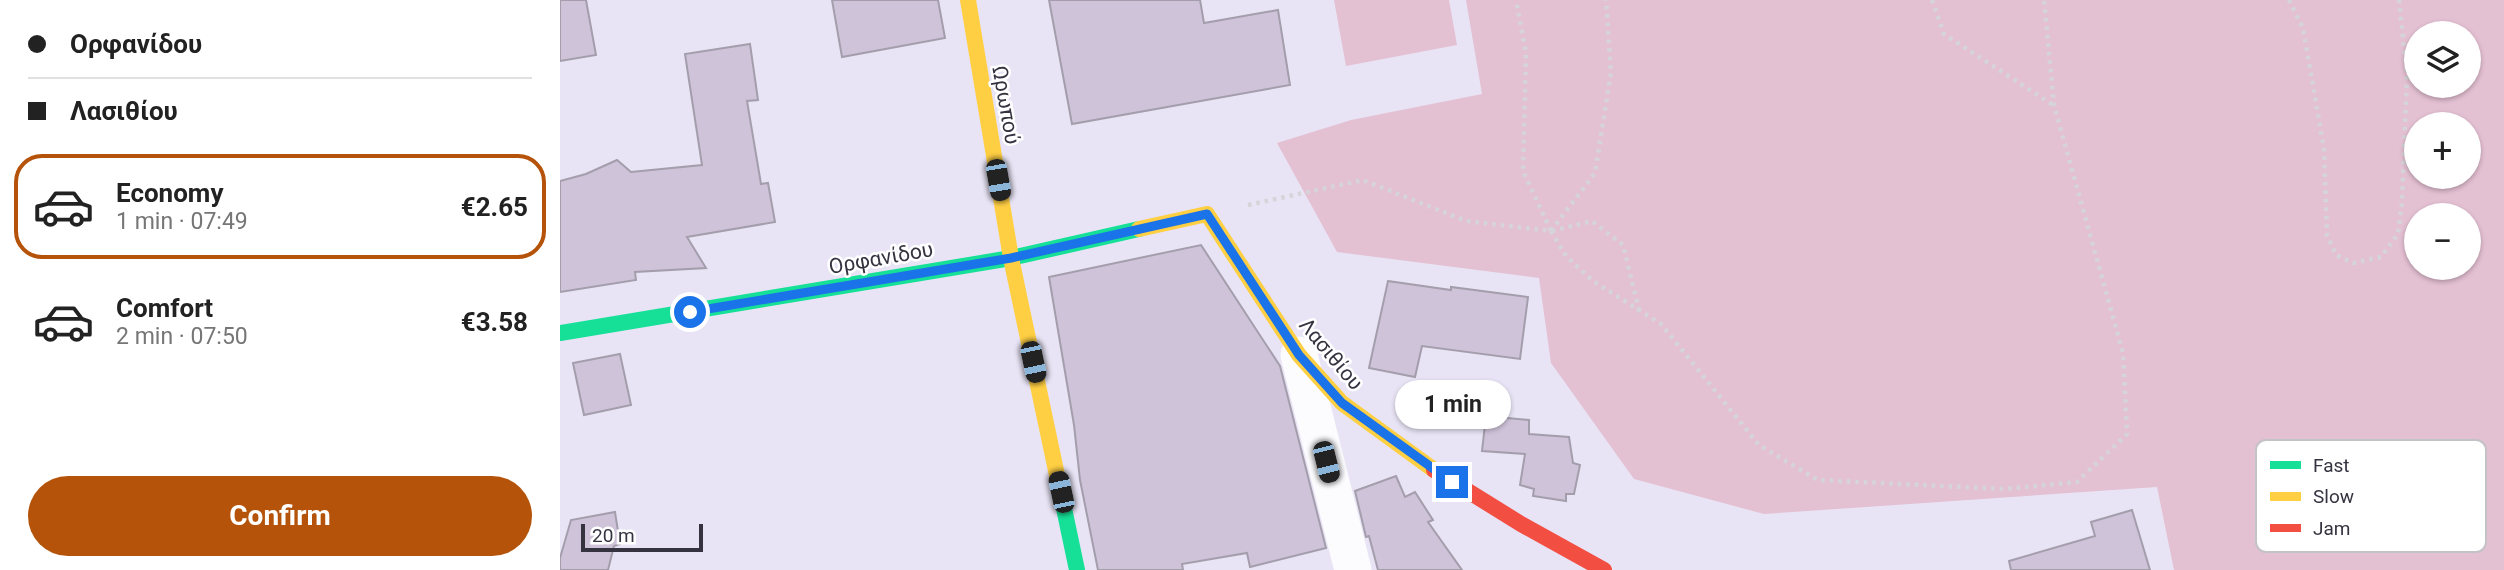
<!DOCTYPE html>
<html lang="en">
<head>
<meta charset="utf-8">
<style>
	:root { --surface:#fff; --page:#f6f6f6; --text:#222; --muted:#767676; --line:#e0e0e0; --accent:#b45309 }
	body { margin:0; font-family:Roboto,sans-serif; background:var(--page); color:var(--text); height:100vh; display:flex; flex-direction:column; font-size:26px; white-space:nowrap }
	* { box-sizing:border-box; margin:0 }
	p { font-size:23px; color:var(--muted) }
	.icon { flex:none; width:38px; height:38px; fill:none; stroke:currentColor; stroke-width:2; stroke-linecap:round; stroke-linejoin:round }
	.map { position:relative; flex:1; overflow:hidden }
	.side { display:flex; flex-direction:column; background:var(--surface); width:560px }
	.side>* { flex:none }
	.hud { display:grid; align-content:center; height:154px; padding:0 28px; background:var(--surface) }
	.tools { position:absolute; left:1844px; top:21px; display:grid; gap:14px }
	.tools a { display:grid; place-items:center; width:77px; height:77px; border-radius:50%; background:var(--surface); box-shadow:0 2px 5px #0004; font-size:35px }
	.scale { position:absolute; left:21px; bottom:18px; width:122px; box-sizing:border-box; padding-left:7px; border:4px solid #363341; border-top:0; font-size:19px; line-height:24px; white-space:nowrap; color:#363341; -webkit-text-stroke:5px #fff; paint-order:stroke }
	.end { position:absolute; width:32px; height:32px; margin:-16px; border:9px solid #1a73e8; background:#fff; box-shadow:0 0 0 4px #fff }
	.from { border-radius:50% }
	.bubble { position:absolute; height:49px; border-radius:24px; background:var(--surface); box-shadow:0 2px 5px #0004; font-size:23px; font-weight:700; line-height:49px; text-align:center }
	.car { position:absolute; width:21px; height:42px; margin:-21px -10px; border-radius:9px; box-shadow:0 0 5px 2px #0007; background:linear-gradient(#222 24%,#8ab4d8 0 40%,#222 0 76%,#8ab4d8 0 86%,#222 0) }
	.hud b { display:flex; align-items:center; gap:24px; height:66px; font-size:26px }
	.hud b+b { border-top:2px solid var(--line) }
	.hud i { width:18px; height:18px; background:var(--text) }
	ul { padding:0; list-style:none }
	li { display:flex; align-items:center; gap:21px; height:105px; margin:0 14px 10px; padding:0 14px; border:4px solid transparent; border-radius:28px }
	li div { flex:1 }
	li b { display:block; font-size:26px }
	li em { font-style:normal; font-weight:700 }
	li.current { border-color:var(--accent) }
	li>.icon { width:63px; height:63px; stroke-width:1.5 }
	.primary-button { display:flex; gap:14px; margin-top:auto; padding:14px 28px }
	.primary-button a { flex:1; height:80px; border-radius:42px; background:var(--accent); color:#fff; font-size:28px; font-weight:700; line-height:80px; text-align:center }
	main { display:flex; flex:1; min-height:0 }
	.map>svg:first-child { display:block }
	.green { fill:#e4c0d3; fill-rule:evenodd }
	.building { fill:#cfc3d9; stroke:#a49eac; stroke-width:2 }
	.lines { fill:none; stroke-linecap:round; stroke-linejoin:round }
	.path { stroke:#d5d5d9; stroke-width:4.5; stroke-dasharray:3.5 5; stroke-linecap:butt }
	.street { stroke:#fcfbfe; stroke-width:37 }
	.fast { stroke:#16e098; stroke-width:16 }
	.slow { stroke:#ffcf43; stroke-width:16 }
	.jam { stroke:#f24e42; stroke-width:16 }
	.route { stroke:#1a73e8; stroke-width:9 }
	.labels { text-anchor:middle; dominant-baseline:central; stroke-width:5; stroke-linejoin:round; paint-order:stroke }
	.street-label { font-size:21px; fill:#363341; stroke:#fff }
	.key { fill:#fff; stroke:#c3c2c6; stroke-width:2 }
	.key-label { font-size:19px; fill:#363341 }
</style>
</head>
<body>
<main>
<section class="side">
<div class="hud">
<b><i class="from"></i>Ορφανίδου</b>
<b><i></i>Λασιθίου</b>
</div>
<ul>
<li class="current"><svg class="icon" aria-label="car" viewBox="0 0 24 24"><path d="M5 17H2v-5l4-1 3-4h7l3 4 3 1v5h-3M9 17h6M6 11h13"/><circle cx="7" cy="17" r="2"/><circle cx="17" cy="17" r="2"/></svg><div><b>Economy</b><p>1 min · 07:49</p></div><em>€2.65</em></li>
<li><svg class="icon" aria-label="car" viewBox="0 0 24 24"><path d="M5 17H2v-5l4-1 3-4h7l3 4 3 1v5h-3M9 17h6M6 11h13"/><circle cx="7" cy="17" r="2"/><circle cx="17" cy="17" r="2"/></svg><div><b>Comfort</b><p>2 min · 07:50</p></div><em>€3.58</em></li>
</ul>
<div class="primary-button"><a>Confirm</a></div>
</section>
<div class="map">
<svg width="1944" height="570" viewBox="0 0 1944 570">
	<rect width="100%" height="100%" fill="#e8e4f5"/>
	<g class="green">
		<path d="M774,0H889L897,45L786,66Z"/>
		<path d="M906,0H1944V570H1614L1597,487L1204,514L1074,479L991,363L979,278L777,252L717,143L791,120L922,94ZM1857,33H1909V86H1857ZM1857,124H1909V177H1857ZM1857,215H1909V268H1857Z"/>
	</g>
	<g class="building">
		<path d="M0,0H26L36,55L0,61Z"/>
		<path d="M272,0H378L385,38L282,57Z"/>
		<path d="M489,0H640L644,23L718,10L730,85L512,124Z"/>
		<path d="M190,44L198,100L187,101L201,184L208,183L215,222L127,237L146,268L75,272L76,280L0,292V181L26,174L57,160L71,172L142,165L125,54Z"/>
		<path d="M641,245L720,366L766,548L690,567L687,553L622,564L623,570H538L520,480L514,425L489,277Z"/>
		<path d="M828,281L891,290V287L968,297L960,359L862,346L855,377L809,368Z"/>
		<path d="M60,354L71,405L24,415L13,363Z"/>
		<path d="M926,416L969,420V434L1009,437L1013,463L1020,465L1014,494H1006V501L973,496L974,489L960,485L965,454L922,451Z"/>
		<path d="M836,476L845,497L855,492L873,520L868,522L902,570H818L809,536L806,537L795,491Z"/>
		<path d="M1572,510L1590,570H1451L1449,561L1535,536L1531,522Z"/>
		<path d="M55,512L60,544L54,546L48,570H0V558L11,520Z"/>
	</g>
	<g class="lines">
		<g class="path">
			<path d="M1372,0L1384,34L1493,105"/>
			<path d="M1729,0L1743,28L1764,149L1767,235L1776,255L1793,263L1821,257L1838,234L1842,203L1847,75L1839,0"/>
			<path d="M688,205L803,180L906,221L991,231L963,171L966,53L956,0"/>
			<path d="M991,231L1006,256L1033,281L1101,324L1199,445L1258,480L1445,489L1517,482L1567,434L1563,353L1494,105L1484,0"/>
			<path d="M991,231L1035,173L1051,73L1046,0"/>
			<path d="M992,231L1032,221L1063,245L1079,310"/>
		</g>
		<path class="street" d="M739,355L793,570"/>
		<g class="fast">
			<path d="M0,333L451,258L579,229"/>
			<path d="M498,480L517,570"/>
		</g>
		<g class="slow">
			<path d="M408,0L451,258L498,480"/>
			<path d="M579,229L647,214L739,355L782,403L874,470"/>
		</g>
		<path class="jam" d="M874,470L961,524L1044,570"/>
	</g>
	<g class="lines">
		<path class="route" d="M130,312L451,258L647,214L739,355L782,403L892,482"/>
	</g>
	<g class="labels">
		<g class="street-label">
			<text transform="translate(446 105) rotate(80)">Ωρωπού</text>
			<text transform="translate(321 258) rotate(-10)">Ορφανίδου</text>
			<text transform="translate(771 354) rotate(50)">Λασιθίου</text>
		</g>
	</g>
	<rect x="1696" y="440" width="230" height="112" rx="10" class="key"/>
	<rect x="1710" y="461" width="31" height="8" fill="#16e098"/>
	<rect x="1710" y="492" width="31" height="9" fill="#ffcf43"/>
	<rect x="1710" y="524" width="31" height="8" fill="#f24e42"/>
	<g class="key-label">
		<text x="1753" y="472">Fast</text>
		<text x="1753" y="503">Slow</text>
		<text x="1753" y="535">Jam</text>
	</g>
</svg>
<div class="tools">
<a><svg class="icon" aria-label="layers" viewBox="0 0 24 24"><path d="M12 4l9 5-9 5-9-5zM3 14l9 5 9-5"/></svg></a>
<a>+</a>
<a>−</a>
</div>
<div class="scale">20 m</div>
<i class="end from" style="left:130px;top:312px"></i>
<i class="end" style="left:892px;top:482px"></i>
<div class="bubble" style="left:835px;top:380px;width:116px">1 min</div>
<i class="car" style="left:438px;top:180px;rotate:170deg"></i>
<i class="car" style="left:473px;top:362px;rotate:168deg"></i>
<i class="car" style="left:766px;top:462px;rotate:166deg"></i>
<i class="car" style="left:501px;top:492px;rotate:348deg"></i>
</div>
</main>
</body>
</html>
